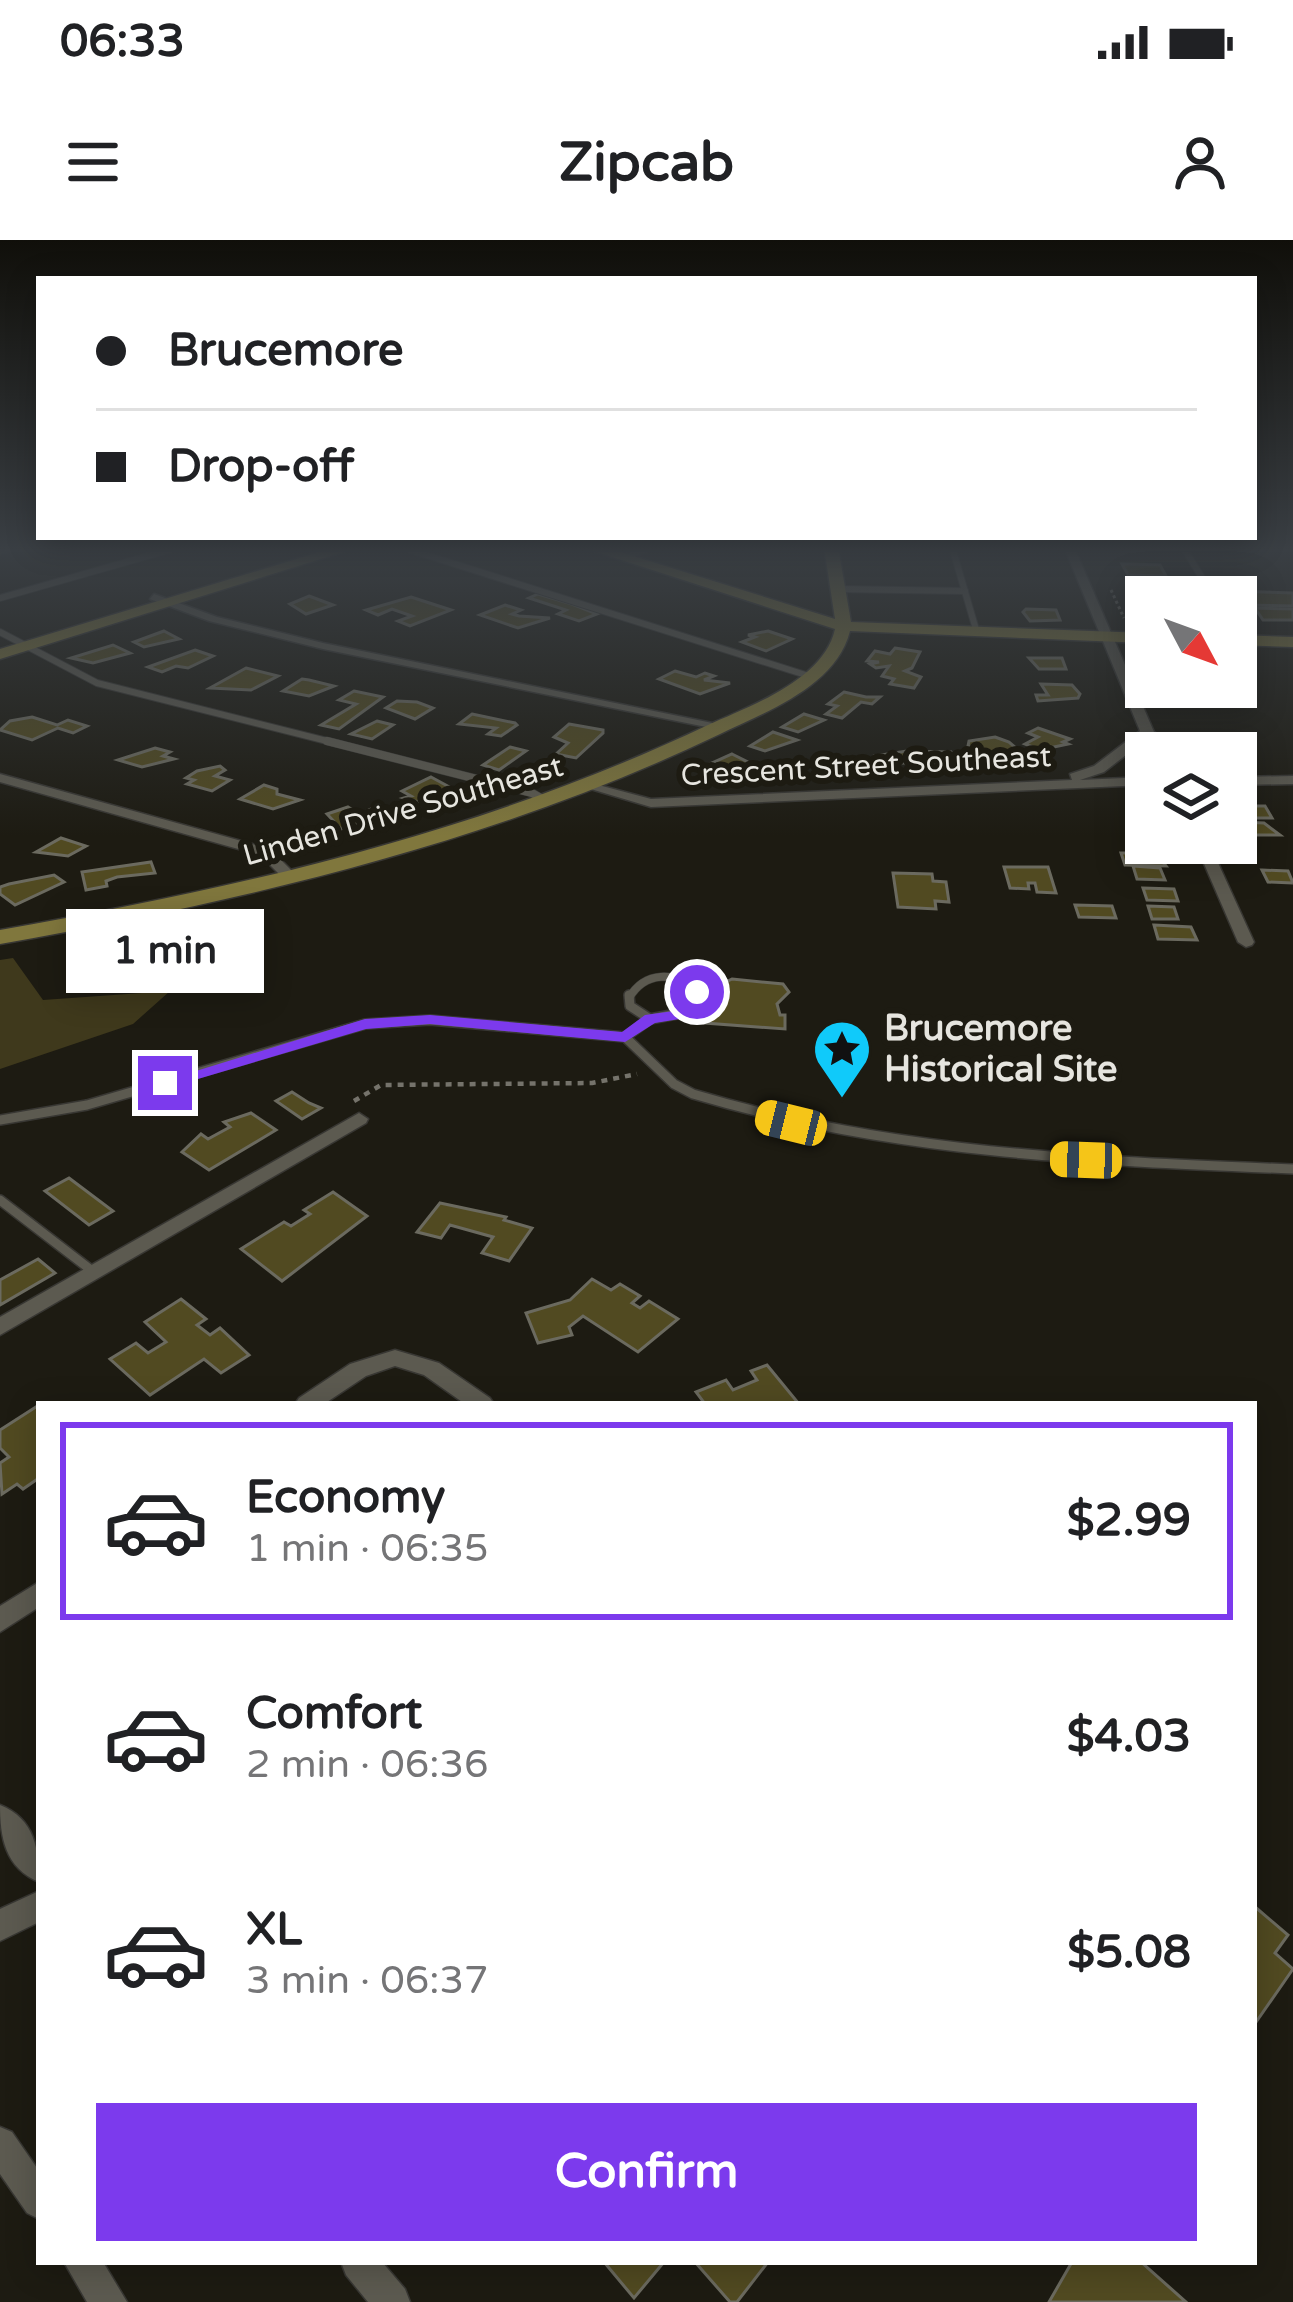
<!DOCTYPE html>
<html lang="en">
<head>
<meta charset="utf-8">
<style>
	:root { --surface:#fff; --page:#f6f6f6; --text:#202124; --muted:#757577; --line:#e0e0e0; --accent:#7c3aed }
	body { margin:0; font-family:"Varela Round",sans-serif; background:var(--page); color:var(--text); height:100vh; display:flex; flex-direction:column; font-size:45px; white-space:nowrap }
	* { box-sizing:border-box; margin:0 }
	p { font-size:39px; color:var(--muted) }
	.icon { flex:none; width:66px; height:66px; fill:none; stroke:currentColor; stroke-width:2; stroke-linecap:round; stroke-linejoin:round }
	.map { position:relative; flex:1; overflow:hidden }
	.details { position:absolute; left:36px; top:1161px; width:1221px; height:864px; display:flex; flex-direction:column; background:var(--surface); border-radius:0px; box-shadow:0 6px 30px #0003 }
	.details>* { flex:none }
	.guide { position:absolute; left:36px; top:36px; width:1221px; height:264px; border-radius:0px; box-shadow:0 6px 30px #0003; display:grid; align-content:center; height:264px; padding:0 60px; background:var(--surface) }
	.needle { width:78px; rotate:131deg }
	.tools { position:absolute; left:1125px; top:336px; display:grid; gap:24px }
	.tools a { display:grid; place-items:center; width:132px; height:132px; border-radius:0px; background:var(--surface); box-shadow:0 6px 30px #0003; font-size:60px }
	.end { position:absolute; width:54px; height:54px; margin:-27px; border:15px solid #7c3aed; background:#fff; box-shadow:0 0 0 6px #fff }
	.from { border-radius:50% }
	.bubble { position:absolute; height:84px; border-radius:0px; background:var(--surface); box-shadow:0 6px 30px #0003; font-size:39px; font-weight:700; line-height:84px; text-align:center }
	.car { position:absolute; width:36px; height:72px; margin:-36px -18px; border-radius:15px; box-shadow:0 0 9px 3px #0007; background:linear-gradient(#f5c518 24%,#345 0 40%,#f5c518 0 76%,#345 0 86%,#f5c518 0) }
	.guide b { display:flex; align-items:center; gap:42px; height:114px; font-size:45px }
	.guide b+b { border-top:3px solid var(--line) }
	.guide i { width:30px; height:30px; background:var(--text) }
	ul { padding:21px 0 0; list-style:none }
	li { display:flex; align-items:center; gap:36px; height:198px; margin:0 24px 18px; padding:0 36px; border:6px solid transparent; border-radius:0px }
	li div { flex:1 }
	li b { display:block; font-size:45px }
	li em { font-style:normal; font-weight:700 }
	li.active { border-color:var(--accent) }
	li>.icon { width:108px; height:108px; stroke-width:1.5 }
	.button { display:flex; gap:24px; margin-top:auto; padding:24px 60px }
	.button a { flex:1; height:138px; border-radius:0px; background:var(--accent); color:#fff; font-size:48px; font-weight:700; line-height:138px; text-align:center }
	.status { display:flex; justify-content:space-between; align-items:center; height:84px; padding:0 60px; background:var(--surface); direction:ltr }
	.status svg { height:33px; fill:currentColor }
	header { display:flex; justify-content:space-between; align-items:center; height:156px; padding:0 60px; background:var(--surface); font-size:54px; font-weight:700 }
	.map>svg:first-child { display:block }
	.green { fill:#3f391c }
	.building { fill:#514a21; stroke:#6b6a5f; stroke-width:3 }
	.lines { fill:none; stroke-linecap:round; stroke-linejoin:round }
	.lane-far2-casing { stroke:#383733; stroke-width:8 }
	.lane-far1-casing { stroke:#383733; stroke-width:9 }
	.lane-casing { stroke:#383733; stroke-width:12 }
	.street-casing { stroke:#383733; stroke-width:3 }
	.secondary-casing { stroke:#383733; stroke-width:3 }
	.path-far1 { stroke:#75736b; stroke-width:3; stroke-dasharray:3 3; stroke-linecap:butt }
	.path { stroke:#75736b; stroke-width:4.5; stroke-dasharray:6 6; stroke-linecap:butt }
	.lane-far2 { stroke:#5c5a50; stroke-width:6 }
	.lane-far1 { stroke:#5c5a50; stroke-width:8 }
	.lane { stroke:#5c5a50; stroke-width:9 }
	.street { fill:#5c5a50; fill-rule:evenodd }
	.secondary { fill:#80773d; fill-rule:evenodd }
	.route { fill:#7c3aed }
	.labels { text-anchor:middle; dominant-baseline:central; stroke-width:12; stroke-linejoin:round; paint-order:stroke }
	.far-street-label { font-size:30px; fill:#e6e5df; stroke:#1d1b12 }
	.poi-label { font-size:36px; font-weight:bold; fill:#e6e5df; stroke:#1d1b12; text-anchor:start }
</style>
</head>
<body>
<div class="status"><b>06:33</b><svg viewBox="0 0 49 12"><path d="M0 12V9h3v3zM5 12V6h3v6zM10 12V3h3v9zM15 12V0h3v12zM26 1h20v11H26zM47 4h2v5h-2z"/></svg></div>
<header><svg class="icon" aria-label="menu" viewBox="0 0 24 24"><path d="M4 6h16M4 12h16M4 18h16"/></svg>Zipcab<svg class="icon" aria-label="person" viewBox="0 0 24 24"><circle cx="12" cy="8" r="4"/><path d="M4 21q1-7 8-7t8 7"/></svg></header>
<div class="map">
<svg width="1293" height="2062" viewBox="0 0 1293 2062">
	<rect width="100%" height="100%" fill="#1d1b12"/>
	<path class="green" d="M13,718L43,760L170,751L133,784L0,829V720Z"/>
	<g class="building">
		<path d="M1122,324L1160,325L1166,336L1128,335Z"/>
		<path d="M1230,351L1293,353V366L1239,365Z"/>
		<path d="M538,354L572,364L597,374L579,381L558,374L566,370L529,358Z"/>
		<path d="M309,356L333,365L306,374L290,364Z"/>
		<path d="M411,357L451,370L410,386L398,381L412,376L392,369L378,375L366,370Z"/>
		<path d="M505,365L521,370L512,374L519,376L550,378L518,388L480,375Z"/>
		<path d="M1255,368L1293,369V380H1263Z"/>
		<path d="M1026,369L1056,370L1060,380L1030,381L1023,372Z"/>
		<path d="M164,391L179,399L144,407L134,402Z"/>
		<path d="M768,391L792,399L766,411L742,402L755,397L748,395Z"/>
		<path d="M113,405L130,413L93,423L71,418Z"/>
		<path d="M895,408L920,412L912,428L905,431L921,437L914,448L890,444L894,439L882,436L889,426L876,428L870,424L879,422L867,421L875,411L890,414Z"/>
		<path d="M195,410L213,416L188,428L176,426L162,432L148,427Z"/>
		<path d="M1029,418H1062L1066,429H1039Z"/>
		<path d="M246,428L278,436L251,450L210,448Z"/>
		<path d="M675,431L696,437L705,433L714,436L704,440L730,443L700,454L659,439Z"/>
		<path d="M302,439L309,440L334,446L309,456L283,451Z"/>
		<path d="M1041,444L1072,445L1080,454L1078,458L1038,461L1036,455H1048Z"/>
		<path d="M354,451L383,457L339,489L321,485L356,464L339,460Z"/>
		<path d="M844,452L866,457H880L872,464L861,462L842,478L826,474L837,466L828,464Z"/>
		<path d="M397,461L417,462L433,468L415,479L386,468Z"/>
		<path d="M472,474L515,483L517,485L501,496L488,494L496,488L459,484Z"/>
		<path d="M804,474L824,480L798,492L782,487Z"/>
		<path d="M32,477L57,485L68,480L87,486L73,493L58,488L32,500L0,490L10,481Z"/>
		<path d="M377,481L393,485L372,499L351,494Z"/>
		<path d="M569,484L603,490V493L576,518L556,514L568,503L554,497Z"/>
		<path d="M1038,488L1070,499L1063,502L1068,504L1040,510L1025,504L1038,497L1028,493Z"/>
		<path d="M773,492L797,500L765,511L750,506Z"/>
		<path d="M995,497L1009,502L1024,515L985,520L978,509L968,506L969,501Z"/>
		<path d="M510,507L526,511L499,530L483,525Z"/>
		<path d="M155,508L170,512L163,516L174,519L142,527L118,520Z"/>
		<path d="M907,511L951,512L956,521L879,524L875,516Z"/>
		<path d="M732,514L752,524L718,536L703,527Z"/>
		<path d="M220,526L225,530L215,536L230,540L212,551L187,544L194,540L186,538L197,531Z"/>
		<path d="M431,537L455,550L422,563L404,558L411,556L402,551Z"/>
		<path d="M264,545L277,549V554L300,560L273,569L240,559Z"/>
		<path d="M1236,566H1265L1272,578H1243Z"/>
		<path d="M348,567L360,574L371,569L381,576L341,589L327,574Z"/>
		<path d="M1240,582L1264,583L1280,595H1247Z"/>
		<path d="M61,598L86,606L68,616L36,612Z"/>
		<path d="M1121,613H1156L1166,626L1125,625Z"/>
		<path d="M151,622L155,633L117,637L106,641L107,646L86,650L82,632Z"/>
		<path d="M1133,626L1160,628L1165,640L1137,639Z"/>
		<path d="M1004,627H1048L1056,653L1037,652L1035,643H1028L1029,649L1010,648Z"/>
		<path d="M1262,630L1288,631L1293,643L1268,642Z"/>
		<path d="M893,633L932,634L933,641L946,642L949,662L935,661L936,669L898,667Z"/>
		<path d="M54,635L64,642L15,665L0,654V647L9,644Z"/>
		<path d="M1143,648L1174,649L1178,661L1147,660Z"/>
		<path d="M1075,665L1112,666L1116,678L1079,677Z"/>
		<path d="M1148,666L1174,667L1178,679H1152Z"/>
		<path d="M1154,685L1191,687L1197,700L1158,699Z"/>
		<path d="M732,739L783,744L789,752L777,764L780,775H785V789L705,783L706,766H717V755L722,753L716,747Z"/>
		<path d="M292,852L309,863L321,868L302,879L276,861Z"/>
		<path d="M251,873L276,890L209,930L182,912L201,894L208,899L230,887L224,882Z"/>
		<path d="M69,938L113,971L89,985L45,951Z"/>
		<path d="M333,952L367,976L282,1041L241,1009L284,982L291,986L310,974L304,970Z"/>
		<path d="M440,963L506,977L504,980L532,988L509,1021L482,1013L493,997L450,985L441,998L417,992Z"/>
		<path d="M38,1019L55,1033L0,1065V1040Z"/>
		<path d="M592,1039L611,1050L620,1044L640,1056L632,1063L640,1068L649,1061L678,1079L638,1112L583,1076L569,1087L572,1095L538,1103L526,1073L570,1060Z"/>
		<path d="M181,1059L206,1079L197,1085L210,1095L220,1088L249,1115L221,1133L204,1119L150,1155L110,1119L136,1103L148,1113L166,1102L145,1082Z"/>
		<path d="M767,1125L799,1164H705L696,1152L726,1140L733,1150L757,1140L751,1131Z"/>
		<path d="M39,1165V1238L23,1249L17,1244L2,1254L0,1223L9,1217L0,1208V1190Z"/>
		<path d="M1254,1666L1288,1695L1275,1713L1293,1729L1254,1785Z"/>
		<path d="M604,2022H664L634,2058Z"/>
		<path d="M695,2022H768L737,2062H730Z"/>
		<path d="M1072,2022H1141L1186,2062H1049Z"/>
	</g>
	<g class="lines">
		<g class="lane-far2-casing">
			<g id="lane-far2">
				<path d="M401,307L809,436"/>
				<path d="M952,307L977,393"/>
				<path d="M1183,307L1214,357"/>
				<path d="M1285,307H1293"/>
				<path d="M837,349L965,351"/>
				<path d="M0,358L179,307"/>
				<path d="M0,392L97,443L339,504"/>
			</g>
		</g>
		<g class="lane-far1-casing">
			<g id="lane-far1">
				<path d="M327,501L532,553L546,561"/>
				<path d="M629,758C645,731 675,731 697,751L696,758"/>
			</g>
		</g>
		<g class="lane-casing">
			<g id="lane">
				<path d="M629,755L630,766L650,779"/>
				<path d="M650,779L687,772L696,755"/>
				<path d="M625,797L650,779"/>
				<path d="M0,880L87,865L365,784L430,780L625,797L674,844L693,854C890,913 1089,921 1293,929"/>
				<path d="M0,960L95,1033"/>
			</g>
		</g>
		<g class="street-casing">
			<g id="street">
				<path d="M643,307H658L626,320L617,318Z"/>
				<path d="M1064,307H1074L1154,492L1186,513H1170L1160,507L1163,513H1149L1144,501L1104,532L1080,540L1146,537V545L651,567L584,547L591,543L651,559L1072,540L1070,534L1094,526L1140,491Z"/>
				<path d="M154,354L217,377L323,403L727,486L721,490L323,409L209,381L150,359Z"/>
				<path d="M0,534L270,609L299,638L286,641L260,615L0,542Z"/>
				<path d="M1293,536V544L1236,545V537Z"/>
				<path d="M1195,603H1209L1254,702L1252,705L1246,707L1238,702Z"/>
				<path d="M359,873L368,879L366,883L0,1095V1077Z"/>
				<path d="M395,1110L439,1123L490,1158L494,1164H465L424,1135L395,1126L366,1136L324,1164H295L299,1158L350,1124Z"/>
				<path d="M39,1342V1367L0,1392V1366Z"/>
				<path d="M0,1565C35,1579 39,1610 39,1642C5,1628 0,1597 0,1565Z"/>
				<path d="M39,1651V1682L0,1701V1669Z"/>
				<path d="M0,1887L12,1892L39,1931V1979L27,1973L0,1934Z"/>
				<path d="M64,2022H103L127,2062H87Z"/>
				<path d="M341,2022H382L405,2049L410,2062H368L346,2035Z"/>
			</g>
		</g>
		<g class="secondary-casing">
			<g id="secondary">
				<path d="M0,307H22L0,314Z"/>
				<path d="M336,307H359L0,419V409Z"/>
				<path d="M581,307H604L835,379L824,307H838L851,382L1146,393V403L850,391C836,447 765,472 718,495C490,604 247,660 0,704V690C245,647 483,592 708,485C750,466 824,440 835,389Z"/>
				<path d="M1236,395L1293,397V407L1236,405Z"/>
			</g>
		</g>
		<path class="path-far1" d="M1111,350L1124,378"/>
		<path class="path" d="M354,861L381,845L592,843L637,834"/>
		<use href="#lane-far2" class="lane-far2"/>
		<use href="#lane-far1" class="lane-far1"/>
		<use href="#lane" class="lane"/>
		<use href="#street" class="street"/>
		<use href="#secondary" class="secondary"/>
	</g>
	<linearGradient id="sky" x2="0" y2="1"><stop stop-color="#100f0a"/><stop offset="0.52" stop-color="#3a3f44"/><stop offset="1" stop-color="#3a3f44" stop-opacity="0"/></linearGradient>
	<rect width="1293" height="596" fill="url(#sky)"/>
	<path class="route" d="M697,747L705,752L704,764L692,777L655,783L625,802L430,784L366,789L171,847L157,843L365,779L430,775L622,792L645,775L681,770L692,748Z"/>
	<defs>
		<g id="sight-pin" transform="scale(3)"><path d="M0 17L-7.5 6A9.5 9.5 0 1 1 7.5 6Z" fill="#10cafa" stroke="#1d1b12"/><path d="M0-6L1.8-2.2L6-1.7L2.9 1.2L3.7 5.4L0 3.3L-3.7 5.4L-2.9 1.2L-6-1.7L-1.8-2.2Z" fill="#111"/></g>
	</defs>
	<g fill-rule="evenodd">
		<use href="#sight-pin" x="842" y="809"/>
	</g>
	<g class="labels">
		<g class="far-street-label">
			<text transform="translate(866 526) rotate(-3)">Crescent Street Southeast</text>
			<text transform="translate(403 571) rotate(-16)">Linden Drive Southeast</text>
		</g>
		<g class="poi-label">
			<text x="884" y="788">Brucemore<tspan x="884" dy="41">Historical Site</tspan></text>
		</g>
	</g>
</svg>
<div class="tools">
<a><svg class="needle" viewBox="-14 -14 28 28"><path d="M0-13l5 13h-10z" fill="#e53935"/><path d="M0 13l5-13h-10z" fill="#757577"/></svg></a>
<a><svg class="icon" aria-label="layers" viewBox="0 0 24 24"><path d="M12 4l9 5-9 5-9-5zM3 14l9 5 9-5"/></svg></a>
</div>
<i class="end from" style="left:697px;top:752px"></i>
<i class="end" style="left:165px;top:843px"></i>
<div class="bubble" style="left:66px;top:669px;width:198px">1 min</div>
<i class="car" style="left:791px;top:883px;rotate:284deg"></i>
<i class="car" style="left:1086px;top:920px;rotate:272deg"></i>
<div class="guide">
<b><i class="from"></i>Brucemore</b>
<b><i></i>Drop-off</b>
</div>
<section class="details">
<ul>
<li class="active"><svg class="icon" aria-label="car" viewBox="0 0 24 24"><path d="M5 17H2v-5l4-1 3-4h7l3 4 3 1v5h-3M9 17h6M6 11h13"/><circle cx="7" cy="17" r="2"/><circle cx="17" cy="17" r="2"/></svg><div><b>Economy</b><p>1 min · 06:35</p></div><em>$2.99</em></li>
<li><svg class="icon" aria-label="car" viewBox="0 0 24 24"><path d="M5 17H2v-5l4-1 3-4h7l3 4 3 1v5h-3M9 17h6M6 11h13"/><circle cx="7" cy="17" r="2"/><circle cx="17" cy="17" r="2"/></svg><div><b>Comfort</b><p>2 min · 06:36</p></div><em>$4.03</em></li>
<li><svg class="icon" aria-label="car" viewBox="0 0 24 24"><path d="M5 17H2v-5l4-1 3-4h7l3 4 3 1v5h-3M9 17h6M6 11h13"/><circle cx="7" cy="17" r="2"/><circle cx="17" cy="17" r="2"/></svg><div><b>XL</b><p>3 min · 06:37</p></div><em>$5.08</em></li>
</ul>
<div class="button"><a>Confirm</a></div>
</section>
</div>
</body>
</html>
